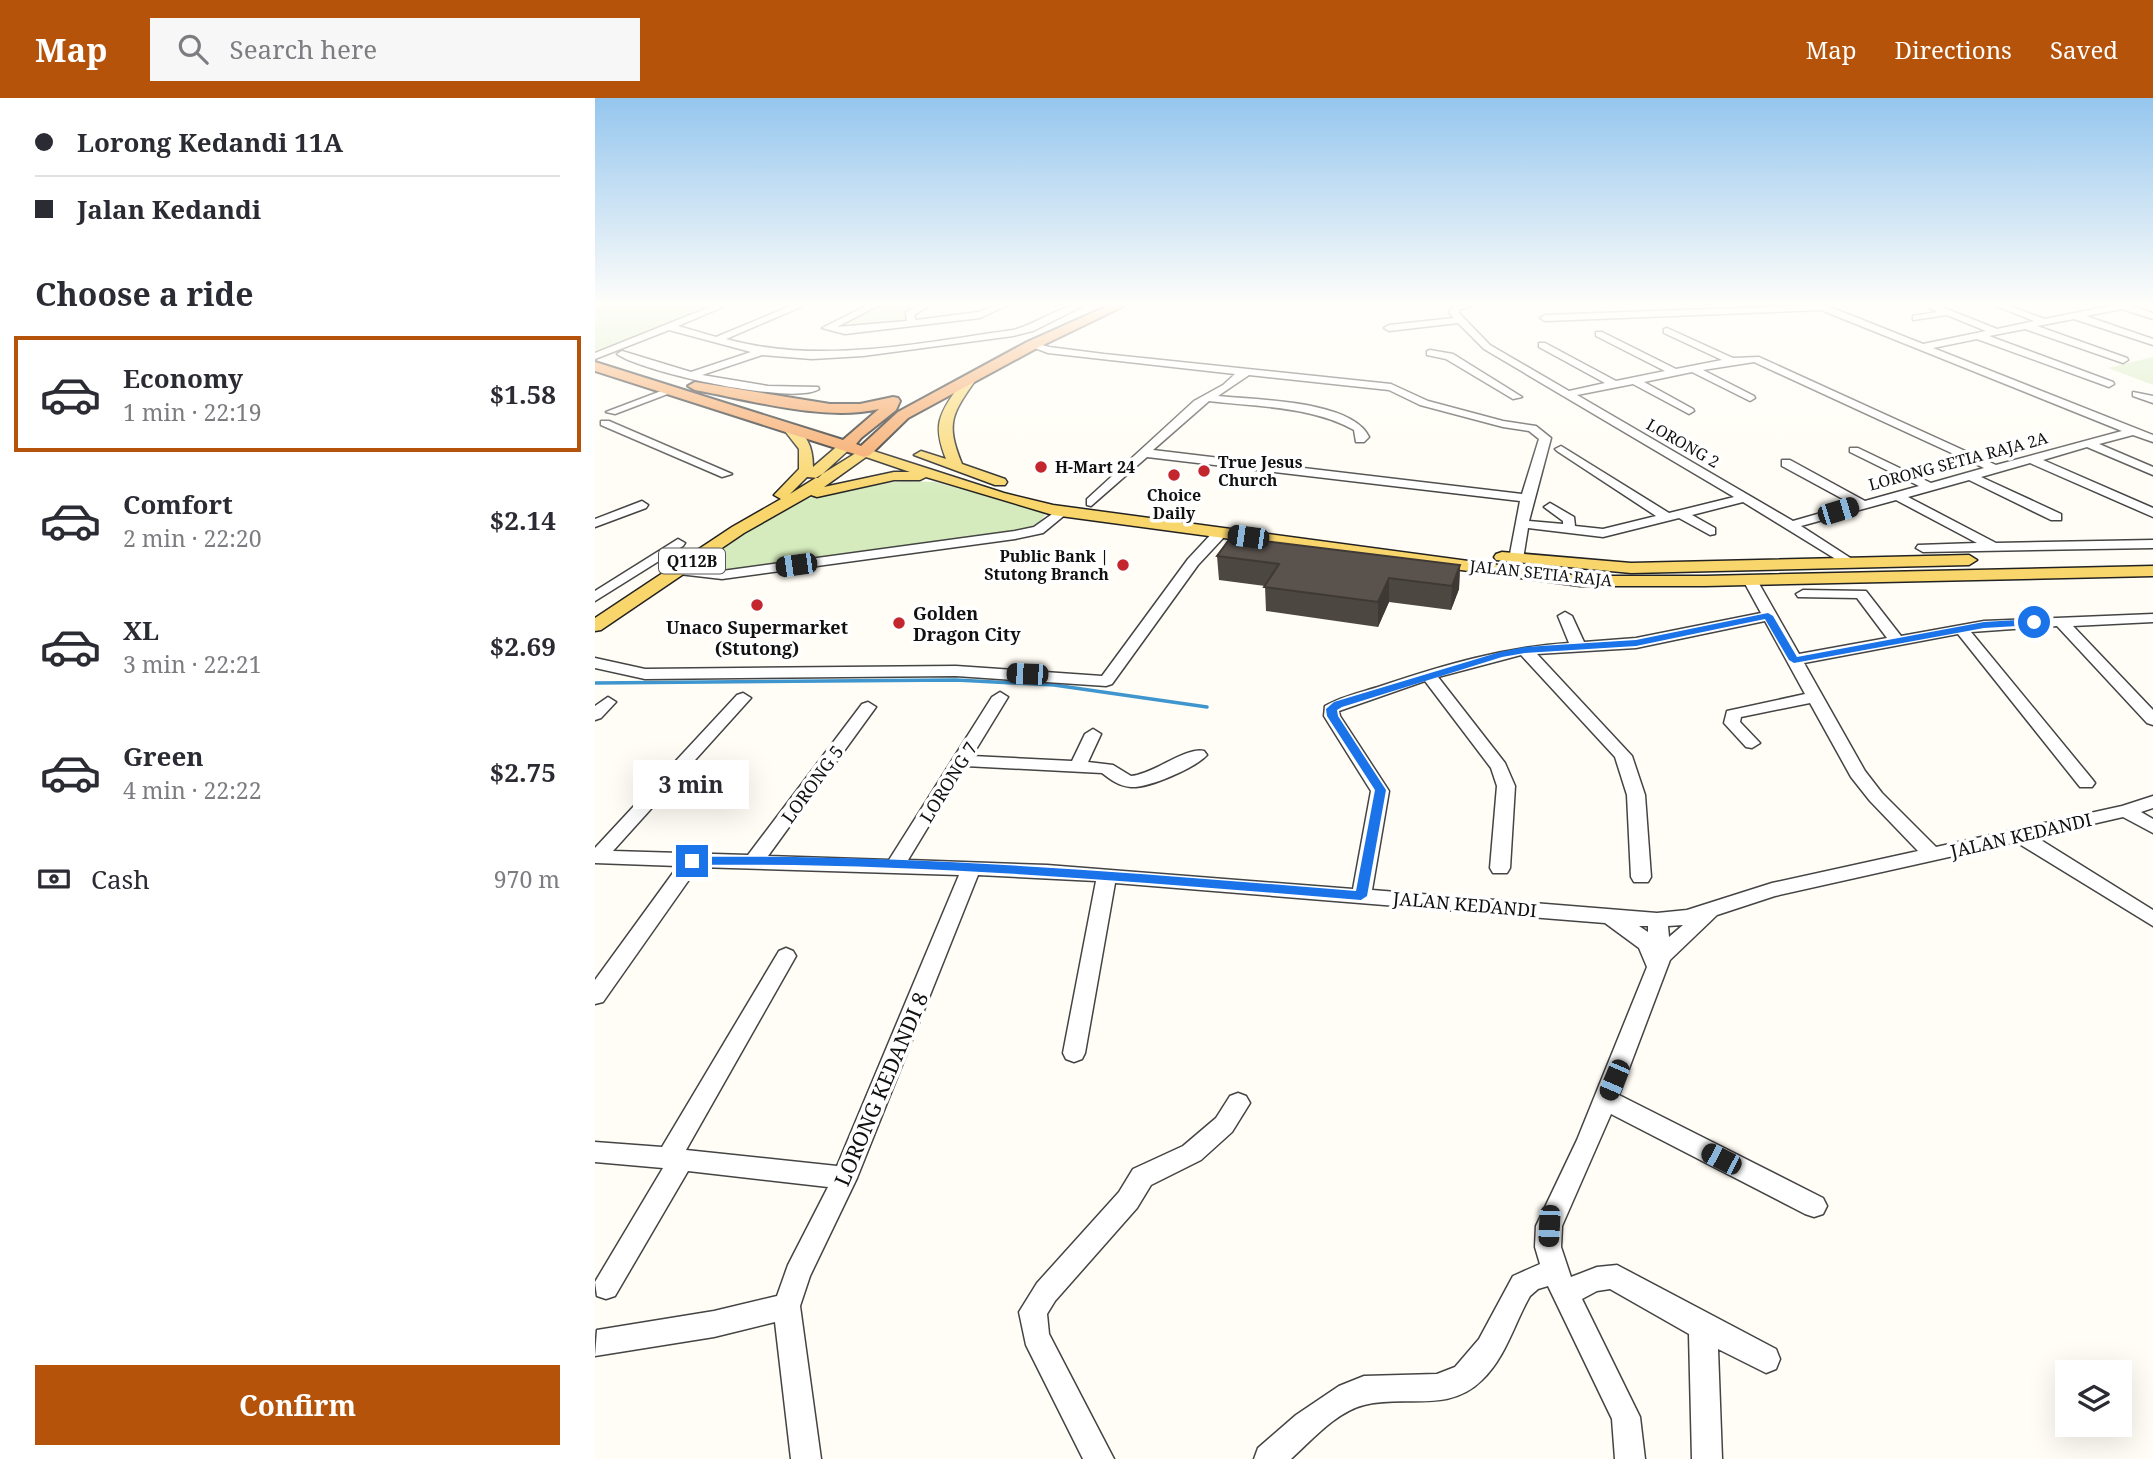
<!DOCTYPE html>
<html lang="en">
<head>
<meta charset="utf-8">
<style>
	:root { --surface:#fff; --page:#f7f7f7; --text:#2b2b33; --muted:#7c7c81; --line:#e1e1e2; --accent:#b45309 }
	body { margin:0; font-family:"Noto Serif",serif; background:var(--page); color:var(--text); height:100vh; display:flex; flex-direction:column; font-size:26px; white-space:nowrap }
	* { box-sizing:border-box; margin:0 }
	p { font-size:23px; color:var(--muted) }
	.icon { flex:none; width:38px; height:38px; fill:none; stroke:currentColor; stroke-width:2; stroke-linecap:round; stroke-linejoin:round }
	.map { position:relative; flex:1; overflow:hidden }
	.sheet { display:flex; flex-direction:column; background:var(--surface); width:595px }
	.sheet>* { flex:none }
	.guide { display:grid; align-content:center; height:154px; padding:0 35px; background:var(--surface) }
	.tools { position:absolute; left:1460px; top:1262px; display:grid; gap:14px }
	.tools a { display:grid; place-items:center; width:77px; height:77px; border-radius:0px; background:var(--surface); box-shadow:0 7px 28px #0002; font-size:35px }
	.end { position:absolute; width:32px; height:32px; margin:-16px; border:9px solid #1a73e8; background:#fff; box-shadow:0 0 0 4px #fff }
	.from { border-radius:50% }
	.bubble { position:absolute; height:49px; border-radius:0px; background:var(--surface); box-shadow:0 7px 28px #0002; font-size:23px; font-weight:700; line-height:49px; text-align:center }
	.car { position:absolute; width:21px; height:42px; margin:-21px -10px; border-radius:9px; box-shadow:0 0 5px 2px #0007; background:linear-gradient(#222 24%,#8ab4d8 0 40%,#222 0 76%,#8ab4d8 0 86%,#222 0) }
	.guide b { display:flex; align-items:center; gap:24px; height:66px; font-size:26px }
	.guide b+b { border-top:2px solid var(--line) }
	.guide i { width:18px; height:18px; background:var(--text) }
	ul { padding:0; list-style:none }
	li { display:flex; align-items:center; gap:21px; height:116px; margin:0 14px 10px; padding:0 21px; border:4px solid transparent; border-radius:0px }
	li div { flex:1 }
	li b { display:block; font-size:26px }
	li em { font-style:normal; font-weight:700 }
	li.selected { border-color:var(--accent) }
	li>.icon { width:63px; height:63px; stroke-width:1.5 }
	h2 { padding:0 35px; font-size:32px; line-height:84px }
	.pay { display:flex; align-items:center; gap:18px; height:77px; padding:0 35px; font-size:26px }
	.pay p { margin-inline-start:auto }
	.cta { display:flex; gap:14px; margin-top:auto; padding:14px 35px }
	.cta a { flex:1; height:80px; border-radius:0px; background:var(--accent); color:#fff; font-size:28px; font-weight:700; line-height:80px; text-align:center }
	header { display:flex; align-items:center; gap:42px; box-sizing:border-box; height:98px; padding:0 35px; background:var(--accent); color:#fff }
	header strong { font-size:33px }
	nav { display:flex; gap:38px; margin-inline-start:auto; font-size:24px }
	.search { width:490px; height:63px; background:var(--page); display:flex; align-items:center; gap:18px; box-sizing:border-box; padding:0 24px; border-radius:0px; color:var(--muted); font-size:26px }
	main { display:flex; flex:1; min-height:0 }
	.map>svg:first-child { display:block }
	.green { fill:#d5ebbd }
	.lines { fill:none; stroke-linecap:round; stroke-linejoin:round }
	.stream { stroke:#3f96cf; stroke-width:3.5 }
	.minor-casing { stroke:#444; stroke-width:3 }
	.major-casing { stroke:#222; stroke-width:3 }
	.highway-casing { stroke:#222; stroke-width:4 }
	.minor { fill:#fff; fill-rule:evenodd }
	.major { fill:#f9d66b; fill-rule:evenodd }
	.highway { fill:#f5a25d; fill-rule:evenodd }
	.wall { fill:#4d4742 }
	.shaded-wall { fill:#3f3936 }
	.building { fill:#5a524d; stroke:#3f3936; stroke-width:2 }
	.route { fill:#1a73e8 }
	.poi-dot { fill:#c4262e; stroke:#fff; stroke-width:2.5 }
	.labels { text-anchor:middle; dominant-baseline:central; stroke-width:7; stroke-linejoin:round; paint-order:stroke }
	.far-street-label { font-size:16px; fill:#111; stroke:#fff }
	.far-poi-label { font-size:16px; font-weight:bold; fill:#111; stroke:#fff; text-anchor:start }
	.shield { fill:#fff; stroke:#585858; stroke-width:2 }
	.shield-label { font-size:16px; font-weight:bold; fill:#111 }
	.poi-label { font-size:18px; font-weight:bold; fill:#111; stroke:#fff; text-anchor:start }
	.street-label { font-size:18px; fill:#111; stroke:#fff }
	.near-street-label { font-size:21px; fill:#111; stroke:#fff }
</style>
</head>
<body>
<header>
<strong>Map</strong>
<div class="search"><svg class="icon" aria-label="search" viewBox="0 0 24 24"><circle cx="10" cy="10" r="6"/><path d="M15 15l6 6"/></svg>Search here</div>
<nav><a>Map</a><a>Directions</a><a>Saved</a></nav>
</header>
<main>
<section class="sheet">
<div class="guide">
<b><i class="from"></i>Lorong Kedandi 11A</b>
<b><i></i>Jalan Kedandi</b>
</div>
<h2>Choose a ride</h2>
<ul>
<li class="selected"><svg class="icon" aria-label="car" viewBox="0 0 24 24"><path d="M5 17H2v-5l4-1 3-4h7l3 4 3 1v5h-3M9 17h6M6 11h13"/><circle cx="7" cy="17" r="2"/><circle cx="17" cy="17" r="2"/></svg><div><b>Economy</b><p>1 min · 22:19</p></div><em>$1.58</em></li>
<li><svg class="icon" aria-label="car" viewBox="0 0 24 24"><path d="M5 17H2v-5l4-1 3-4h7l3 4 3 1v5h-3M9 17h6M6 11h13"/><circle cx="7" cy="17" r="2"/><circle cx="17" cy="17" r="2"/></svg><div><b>Comfort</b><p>2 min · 22:20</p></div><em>$2.14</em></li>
<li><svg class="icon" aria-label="car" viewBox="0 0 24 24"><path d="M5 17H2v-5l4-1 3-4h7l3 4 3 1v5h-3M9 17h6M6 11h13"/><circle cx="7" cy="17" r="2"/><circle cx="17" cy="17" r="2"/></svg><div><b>XL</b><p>3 min · 22:21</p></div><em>$2.69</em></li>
<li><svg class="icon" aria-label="car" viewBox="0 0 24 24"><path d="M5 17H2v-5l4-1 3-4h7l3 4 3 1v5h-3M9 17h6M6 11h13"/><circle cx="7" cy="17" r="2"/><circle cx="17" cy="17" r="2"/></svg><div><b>Green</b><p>4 min · 22:22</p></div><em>$2.75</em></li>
</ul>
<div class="pay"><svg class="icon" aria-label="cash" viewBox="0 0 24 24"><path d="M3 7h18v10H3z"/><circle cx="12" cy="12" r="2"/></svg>Cash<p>970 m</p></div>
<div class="cta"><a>Confirm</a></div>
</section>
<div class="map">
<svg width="1558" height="1361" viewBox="0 0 1558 1361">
	<rect width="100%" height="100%" fill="#fffdf5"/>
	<g class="green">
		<path d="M0,207H117L0,257Z"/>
		<path d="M283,207H331L323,210L313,224L253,232L238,228Z"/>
		<path d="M1558,259V287L1513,270Z"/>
		<path d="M311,383L340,384L452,415L442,427L432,432L133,473L100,472C132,449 163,422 199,406C234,390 273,386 311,383Z"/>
	</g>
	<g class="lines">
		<path class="stream" d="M0,585L361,582L459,587L612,609"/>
		<g class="minor-casing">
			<g id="minor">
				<path d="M120,207H132L83,228L121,239L198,207H210L131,241C226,267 322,245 418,232C442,226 466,206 490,207L438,233L418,238L268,258L217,261L167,257L107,277L173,288L223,289L224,291C199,308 47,274 22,256L27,253L96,274L156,254L74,232L0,261V255Z"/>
				<path d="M273,207H284L242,229L312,223L311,214L325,207H336L319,217L321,222L383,214L402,207H413L385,220L250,236L227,230Z"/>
				<path d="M878,207L864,212V215L895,247L974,293L1010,285L944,249V245H950L1021,283L1070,273L1001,238V234H1007L1081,271L1127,262L1069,235V231L1072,230L1138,260L1164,259L1401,367L1527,333L1226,212L950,223L945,220L950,217L1230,207L1328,246L1391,233L1352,217L1318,222V218L1342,214L1330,207H1342L1402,231L1439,223L1399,207H1411L1450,221L1519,207H1536L1558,215V221L1527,211L1491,218L1558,241V247L1479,221L1442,228L1532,260L1533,262L1528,265L1430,231L1394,238L1518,284L1519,286L1514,289L1382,241L1338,250L1558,337V344L1538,337L1504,346L1558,369V377L1492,349L1448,362L1558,410V419L1435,365L1386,379L1466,416V422H1456L1374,382L1313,399L1401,445L1558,442V450L1328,454L1321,450L1323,447L1382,445L1301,402L1206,428L1257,461V467L1252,468L1148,404L1097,417L1120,430V436L1115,437L1084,420L1008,439L933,430L928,461L921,465L914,461L925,403L552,359L496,408L492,407V401L599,303L628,287L640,276L453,255L432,247L437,244L454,249L509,256L796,286L833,303L908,323L941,328L956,340L934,423L968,426V423L949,409L955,405L979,419L980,428L1008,431L1061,418L962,353L960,351L966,348L1074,415L1139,399L889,251L863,225L794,233L789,230L794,227L859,220L854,215L857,208ZM1159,264L1389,370L1336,385L1263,350H1255V354L1324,388L1270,403L1195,362H1187V368L1257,406L1198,423L982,297L1038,286L1094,316L1099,313L1098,311L1049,284L1097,274L1155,303L1160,300L1159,298L1108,272ZM654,277L794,292L825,307L908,329L934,333L944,341L927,396L558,352L614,303C663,309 716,308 759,332L761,344H769L774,339C757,302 660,302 623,298Z"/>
				<path d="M835,252L858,256L927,299L918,301L851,261L832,257V253Z"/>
				<path d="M74,290L83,292L20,316L11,314Z"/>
				<path d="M1538,294L1558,298V305L1538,298Z"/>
				<path d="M6,323H14L137,376L127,379L6,327Z"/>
				<path d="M47,403L53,407L51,410L0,429V421Z"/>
				<path d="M467,409L473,413L471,416L448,435L420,441L127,481L84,476L77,472L84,468L127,473L420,433L439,429Z"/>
				<path d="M625,431L630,432V438L603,467L517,586L511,588L361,578L50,581L0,570V560L50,571L361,568L507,578L593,461L620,432Z"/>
				<path d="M83,441L90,445L88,448L0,503V493Z"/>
				<path d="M1155,478L1162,482L1204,556L1292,540L1262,500L1203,499L1201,496L1208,492L1271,493L1306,538L1389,523L1558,516V524L1478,528L1558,612V627L1552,625L1462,528L1376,534L1497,681L1500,685L1497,689H1485L1363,536L1209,565L1270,673L1287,695L1341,749L1527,708L1558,698V710L1546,714L1558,721V735L1528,719L1441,739L1558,812V828L1421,744L1180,798L1122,817L1075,862L1024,997L1228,1100L1232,1108L1228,1116L1219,1119L1210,1116L1016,1016L967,1128L966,1149L976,1179L1002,1169L1022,1167L1181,1251L1185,1261L1181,1271L1171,1275L1123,1251L1127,1361H1097L1094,1236L1015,1191L1002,1193L987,1201L1045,1319L1050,1361H1020L1017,1321L953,1188L943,1191L935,1198C919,1226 911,1259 887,1282C853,1316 810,1296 769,1307C741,1314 717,1342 696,1361H659L663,1350L701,1317L744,1288L769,1278L842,1276L860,1269L884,1241L918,1178L945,1166L940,1149L941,1128L982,1042L1052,869L1044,850L1010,825L520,785L490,955L487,961L479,964L471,961L468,955L501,783L383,777L262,1080L215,1178L205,1208L226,1361H196L180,1224L119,1239L0,1258L2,1232L119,1213L182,1198L193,1167L233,1089L93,1073L20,1198L11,1201L2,1198L0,1184L68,1070L0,1064V1044L67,1049L184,853L191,850L198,853L201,858L91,1052L242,1068L364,777L103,769L8,904L0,906V882L83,768L0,765V750L142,597L148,595L156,600L18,753L153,757L267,606L273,604L281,609L173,758L294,762L397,599L405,594L413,599L377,658L477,663L490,636L498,631L506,636L493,664L518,667L536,678C559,676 590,649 609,653L612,657C600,670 554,690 536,689C524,688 516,682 507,675L370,668L313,762L452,767L758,791L776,693L729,618L730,608C747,598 768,594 786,588C848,567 909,549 974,545L963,518L970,514L977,518L989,544L1041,540L1166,515L1148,482ZM1170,523L1210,596L1132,613L1129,625L1151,649L1157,650L1165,645L1145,624L1146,619L1215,605L1256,679L1275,703L1323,753L1177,785L1092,812L1062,815L777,792L794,693L745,618L744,613L830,583L896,670L902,688L895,770L898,775H912L915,770L920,688L910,665L843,579L926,557L1020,659L1032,697L1036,779L1039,784H1053L1056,779L1050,697L1037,658L942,556L1041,550ZM1088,827L1074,839L1073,828ZM1044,828H1053V834Z"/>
				<path d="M13,599L21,604L6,620L0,622V608Z"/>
				<path d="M643,995L651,998L655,1005L637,1034L606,1062L556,1087L542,1110L460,1203L452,1216L454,1236L519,1361H488L431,1247L424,1214L442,1185L524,1094L538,1071L588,1048L621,1020L635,998Z"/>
			</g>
		</g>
		<g class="major-casing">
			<g id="major">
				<path d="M376,276L382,280C357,316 350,324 367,366L410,381L412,384L410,387H400L319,357L326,353L351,361C339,330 342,319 361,292C365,286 369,279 376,276Z"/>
				<path d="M197,329C214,336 218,353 218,369L246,345H256L258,348L223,380L212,379L195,396L269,350L409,395L458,407L985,478H1110L1558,468V478L1110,488H985L458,417L331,379L325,382H299L222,399L216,397L149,435L6,532L0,533V520L137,429L186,401L179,397L204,371V351L190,333ZM271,359L315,374H299L229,389Z"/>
				<path d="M907,454L1036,465L1374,457L1382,462L1374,467L1036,475L901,462L899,459L901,456Z"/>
			</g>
		</g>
		<g class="highway-casing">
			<path id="highway" d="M515,207H531L442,250L313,320L275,357L269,359L0,273V264L248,342L284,311C230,324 155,302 100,292L93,288L100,284L235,306H265L298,299L303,300L305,303L301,312L266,340L261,346L266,348L303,314L432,244Z"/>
		</g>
		<use href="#minor" class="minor"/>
		<use href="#major" class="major"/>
		<use href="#highway" class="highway"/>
	</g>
	<path class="wall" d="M622,458L865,467L864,491L856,512L794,504L783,529L671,513L670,488L624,482Z"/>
	<g class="shaded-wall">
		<path d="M865,467L864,491L856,512L857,488Z"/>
		<path d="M794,480V504L783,529V504Z"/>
	</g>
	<path class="building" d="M636,439L865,467L857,488L794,480L783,504L669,489L684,466L622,458Z"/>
	<linearGradient id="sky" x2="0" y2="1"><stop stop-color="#95c6ee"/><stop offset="0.52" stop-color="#fffefa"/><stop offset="1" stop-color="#fffefa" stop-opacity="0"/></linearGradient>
	<rect width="1558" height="397" fill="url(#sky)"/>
	<path class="route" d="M1173,515L1178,518L1202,559L1389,524L1439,521L1444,524L1439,527L1389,530L1199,565L1194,562L1170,521L1041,548L930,555L907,559L747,609L742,612L743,618L791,692L772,798L766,802C544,784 321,764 97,767L91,763L97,759C319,756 540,775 761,793L780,692L732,618L731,611L739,604L905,554L930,549L1041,542Z"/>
	<g class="poi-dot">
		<circle cx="446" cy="369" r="7"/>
		<circle cx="609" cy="373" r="7"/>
		<circle cx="579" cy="377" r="7"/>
		<circle cx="528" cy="467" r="7"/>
		<circle cx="162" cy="507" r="7"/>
		<circle cx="304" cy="525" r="7"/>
	</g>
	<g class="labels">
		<g class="far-street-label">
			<text transform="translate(1088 345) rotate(30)">LORONG 2</text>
			<text transform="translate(1363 363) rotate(-15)">LORONG SETIA RAJA 2A</text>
			<text transform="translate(946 475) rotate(6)">JALAN SETIA RAJA</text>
		</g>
		<g class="far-poi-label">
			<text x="623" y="364">True Jesus<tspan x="623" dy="18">Church</tspan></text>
			<text x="460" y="369">H-Mart 24</text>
			<text x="579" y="397" text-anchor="middle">Choice<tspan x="579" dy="18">Daily</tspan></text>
			<text x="514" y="458" text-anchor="end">Public Bank |<tspan x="514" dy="18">Stutong Branch</tspan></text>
		</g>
		<rect class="shield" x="64" y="450.5" width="66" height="25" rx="5"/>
		<g class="shield-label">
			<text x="97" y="463">Q112B</text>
		</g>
		<g class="poi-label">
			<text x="318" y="515">Golden<tspan x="318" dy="21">Dragon City</tspan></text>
			<text x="162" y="529" text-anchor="middle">Unaco Supermarket<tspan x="162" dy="21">(Stutong)</tspan></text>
		</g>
		<g class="street-label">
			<text transform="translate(353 684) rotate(-58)">LORONG 7</text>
			<text transform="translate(217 686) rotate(-54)">LORONG 5</text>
			<text transform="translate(1426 737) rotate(-13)">JALAN KEDANDI</text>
			<text transform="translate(870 806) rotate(5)">JALAN KEDANDI</text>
		</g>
		<g class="near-street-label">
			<text transform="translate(286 991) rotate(-67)">LORONG KEDANDI 8</text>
		</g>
	</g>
</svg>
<div class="tools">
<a><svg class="icon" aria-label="layers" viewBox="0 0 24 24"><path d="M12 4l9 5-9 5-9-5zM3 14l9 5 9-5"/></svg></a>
</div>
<i class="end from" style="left:1439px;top:524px"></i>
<i class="end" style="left:97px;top:763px"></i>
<div class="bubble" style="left:38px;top:662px;width:116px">3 min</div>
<i class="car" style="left:1243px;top:413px;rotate:73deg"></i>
<i class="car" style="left:653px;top:439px;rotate:278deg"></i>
<i class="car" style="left:201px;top:467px;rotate:262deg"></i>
<i class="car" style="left:432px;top:576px;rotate:272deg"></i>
<i class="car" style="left:1019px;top:982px;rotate:203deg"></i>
<i class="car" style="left:1126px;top:1061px;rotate:297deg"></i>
<i class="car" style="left:954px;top:1128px;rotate:183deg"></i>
</div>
</main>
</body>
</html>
